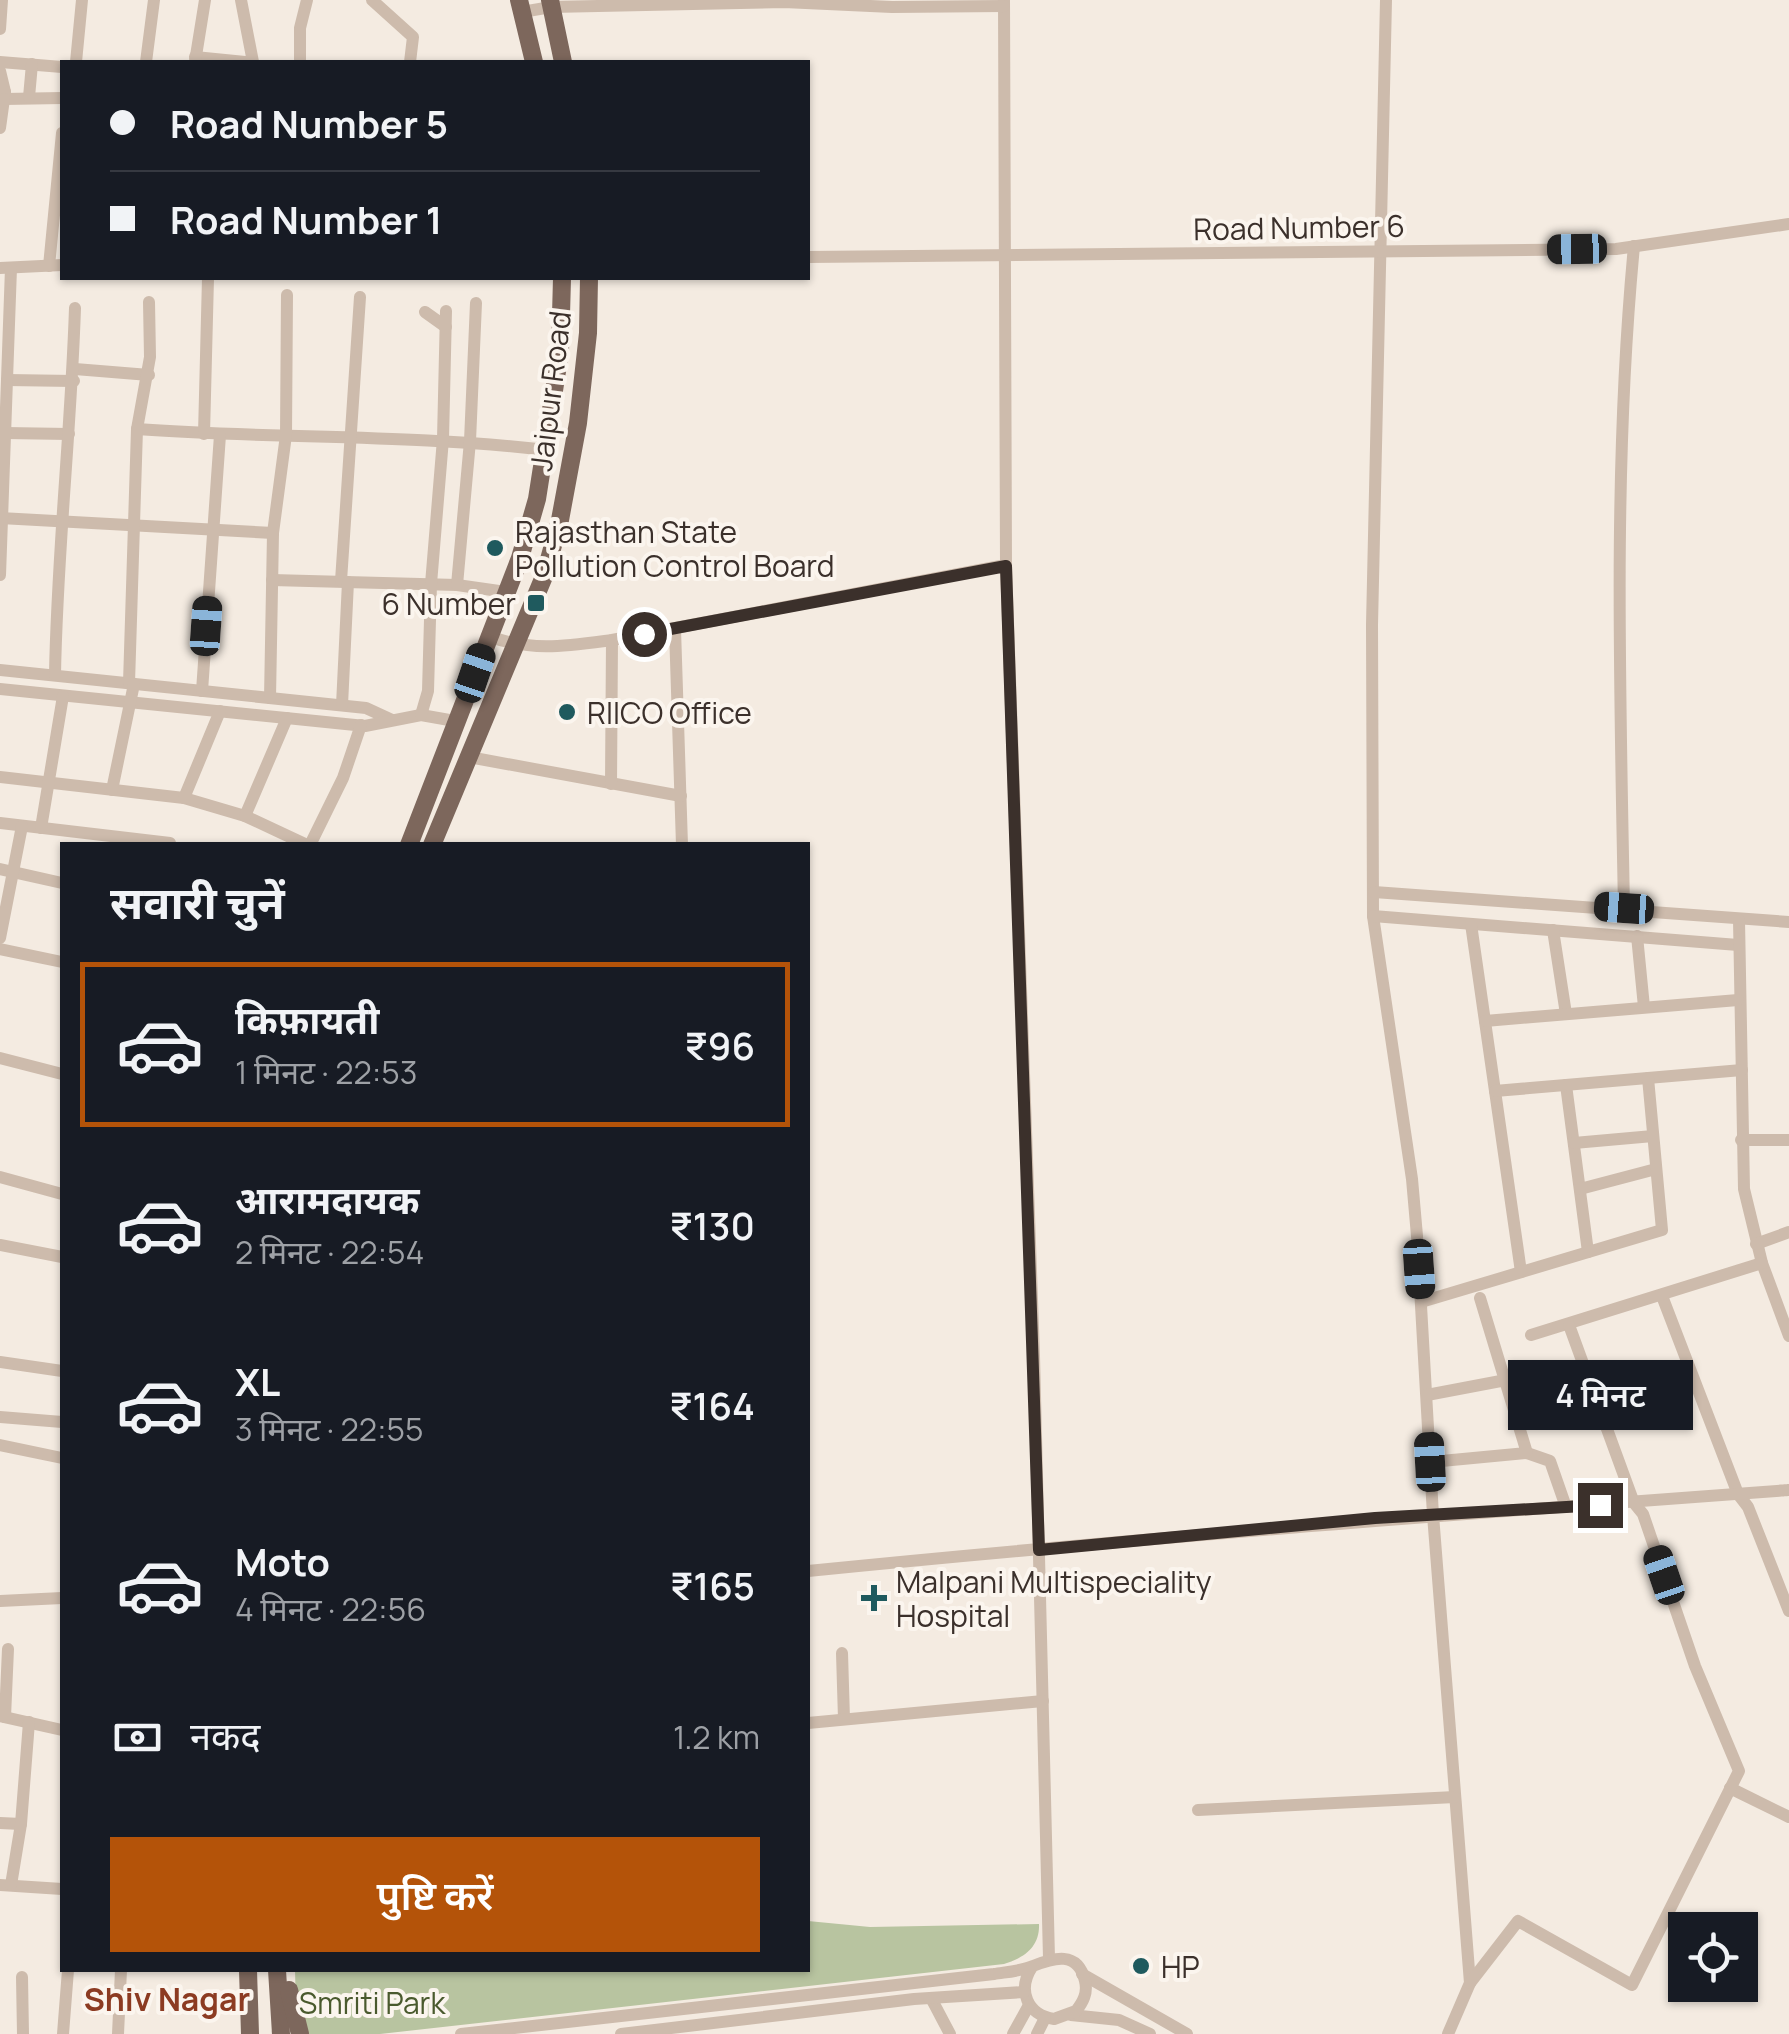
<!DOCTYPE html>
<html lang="hi">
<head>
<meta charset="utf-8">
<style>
	:root { --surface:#171b24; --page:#242831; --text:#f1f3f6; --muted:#9ea1a6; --line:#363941; --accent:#b45309 }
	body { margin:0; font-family:Manrope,"Noto Sans Devanagari",sans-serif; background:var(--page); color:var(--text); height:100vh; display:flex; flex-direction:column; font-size:38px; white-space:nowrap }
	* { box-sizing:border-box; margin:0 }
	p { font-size:32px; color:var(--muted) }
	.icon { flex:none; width:55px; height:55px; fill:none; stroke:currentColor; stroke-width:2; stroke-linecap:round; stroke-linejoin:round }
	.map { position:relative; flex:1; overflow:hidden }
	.sheet { position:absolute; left:60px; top:842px; width:750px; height:1130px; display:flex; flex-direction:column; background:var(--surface); border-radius:0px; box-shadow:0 2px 8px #0004 }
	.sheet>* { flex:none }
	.guide { position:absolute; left:60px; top:60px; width:750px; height:220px; border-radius:0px; box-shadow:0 2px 8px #0004; display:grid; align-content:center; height:220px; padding:0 50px; background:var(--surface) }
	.controls { position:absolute; left:1668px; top:1912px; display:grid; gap:20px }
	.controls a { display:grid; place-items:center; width:90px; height:90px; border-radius:0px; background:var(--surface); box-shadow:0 2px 8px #0004; font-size:50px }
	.end { position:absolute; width:45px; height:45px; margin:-22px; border:12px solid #3b302b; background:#fff; box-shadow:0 0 0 5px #fff }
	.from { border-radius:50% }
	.bubble { position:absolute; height:70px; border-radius:0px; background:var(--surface); box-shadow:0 2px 8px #0004; font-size:32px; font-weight:600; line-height:70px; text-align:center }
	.car { position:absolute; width:30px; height:60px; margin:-30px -15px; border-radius:12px; box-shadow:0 0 8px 2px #0007; background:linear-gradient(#222 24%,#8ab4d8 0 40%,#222 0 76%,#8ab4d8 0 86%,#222 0) }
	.guide b { display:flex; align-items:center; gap:35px; height:95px; font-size:38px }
	.guide b+b { border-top:2px solid var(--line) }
	.guide i { width:25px; height:25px; background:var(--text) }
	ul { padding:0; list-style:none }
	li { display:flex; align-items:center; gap:30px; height:165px; margin:0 20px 15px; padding:0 30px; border:5px solid transparent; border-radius:0px }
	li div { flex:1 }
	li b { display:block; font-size:38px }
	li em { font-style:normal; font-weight:600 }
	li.on { border-color:var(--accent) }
	li>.icon { width:90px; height:90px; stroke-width:1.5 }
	h2 { padding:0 50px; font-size:45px; line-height:120px }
	.pay { display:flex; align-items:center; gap:25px; height:110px; padding:0 50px; font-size:38px }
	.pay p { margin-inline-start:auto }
	.action { display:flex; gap:20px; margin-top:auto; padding:20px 50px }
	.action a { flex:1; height:115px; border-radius:0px; background:var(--accent); color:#fff; font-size:40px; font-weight:600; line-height:115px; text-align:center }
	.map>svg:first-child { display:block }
	.green { fill:#b8c4a0 }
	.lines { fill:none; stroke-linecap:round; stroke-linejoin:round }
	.minor { stroke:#cdbbac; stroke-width:12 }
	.major { stroke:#7d675c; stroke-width:18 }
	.route { stroke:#3b302b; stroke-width:12 }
	.poi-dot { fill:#1f5a5e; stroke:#fbf5ee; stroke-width:4 }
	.labels { text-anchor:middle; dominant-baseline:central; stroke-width:8; stroke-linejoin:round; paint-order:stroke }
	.street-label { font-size:30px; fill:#3b302b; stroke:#fbf5ee }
	.poi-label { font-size:30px; fill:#3b302b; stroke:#fbf5ee; text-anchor:start }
	.park-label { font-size:30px; fill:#4a5a2e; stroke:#fbf5ee }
	.neighbourhood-label { font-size:32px; font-weight:bold; fill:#8c3b22; stroke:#fbf5ee }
</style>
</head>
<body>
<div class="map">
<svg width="1789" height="2034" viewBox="0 0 1789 2034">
	<rect width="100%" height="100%" fill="#f4ebe1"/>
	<path class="green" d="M808,1921L870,1927L1039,1924C1040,1947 1024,1958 1004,1964L380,2034H304L296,2010L295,1970H808Z"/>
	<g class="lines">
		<g class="minor">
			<path d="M241,0L253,62"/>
			<path d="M372,0L413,37L410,62"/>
			<path d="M1004,0L1006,565L1034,1356L1049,1958"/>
			<path d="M1386,0L1372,625L1373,916L1412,1179L1417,1236L1433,1515L1470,1983L1448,2034"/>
			<path d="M522,12L551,7L784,2L892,7L1004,6"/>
			<path d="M0,29L2,0"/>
			<path d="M195,57L245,62"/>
			<path d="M0,62L62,67"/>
			<path d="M76,62L82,0"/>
			<path d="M146,62L154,0"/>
			<path d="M195,62L205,0"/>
			<path d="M300,62V28L307,0"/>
			<path d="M0,71L5,92"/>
			<path d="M0,92H5L4,99L62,98"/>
			<path d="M29,97L32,64"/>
			<path d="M0,128L4,99"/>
			<path d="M808,257L1616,249L1789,224"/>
			<path d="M49,266L62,133"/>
			<path d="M0,268L62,265"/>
			<path d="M425,312L446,327"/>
			<path d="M75,369L149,375"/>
			<path d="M7,380L74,381"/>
			<path d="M137,429C273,439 411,434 547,450"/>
			<path d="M5,433L69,434"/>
			<path d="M204,434L208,278"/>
			<path d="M0,518L273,533"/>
			<path d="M0,575L11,268"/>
			<path d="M272,580L457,585L506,592"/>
			<path d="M341,581L360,297"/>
			<path d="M457,585L470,441L476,303"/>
			<path d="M675,629L682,845"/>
			<path d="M488,636C532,652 567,646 612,640L1006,565"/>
			<path d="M0,670L366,708L392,720"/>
			<path d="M55,675C57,553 71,431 75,308"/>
			<path d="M129,683L137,429L150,357L149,302"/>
			<path d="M0,689L365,726L421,715L455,721"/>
			<path d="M202,691L220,435"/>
			<path d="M270,698L273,533L286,435L287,295"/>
			<path d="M342,705L348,582"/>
			<path d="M421,715L428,691L431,584L443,439L446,311"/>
			<path d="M469,757L681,796"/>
			<path d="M0,777L184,798L245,816L307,845"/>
			<path d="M611,784L612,640"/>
			<path d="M112,790L134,684"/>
			<path d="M184,798L220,711"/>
			<path d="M245,816L287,718"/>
			<path d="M0,823L170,843"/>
			<path d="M41,828L63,696"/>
			<path d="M310,845L343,778L361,725"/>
			<path d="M0,869L62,883"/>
			<path d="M1374,892L1789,922"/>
			<path d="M1624,909C1620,688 1613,466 1634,246"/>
			<path d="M1373,916L1738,945"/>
			<path d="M1739,920L1744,1189L1762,1263L1789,1336"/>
			<path d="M1471,924L1521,1272"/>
			<path d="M1553,930L1566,1014"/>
			<path d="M1637,936L1644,1007"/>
			<path d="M0,938L22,826"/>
			<path d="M0,949L62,962"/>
			<path d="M1485,1021L1738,1000"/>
			<path d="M0,1058L62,1074"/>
			<path d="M1566,1085L1588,1252"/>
			<path d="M1495,1091L1742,1070"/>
			<path d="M1741,1140H1789"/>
			<path d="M1574,1143L1653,1136"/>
			<path d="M0,1177L62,1194"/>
			<path d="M1580,1189L1656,1169"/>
			<path d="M1756,1244L1789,1232"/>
			<path d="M0,1245L62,1257"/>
			<path d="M1662,1296L1738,1494L1748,1507L1789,1611"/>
			<path d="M1421,1302L1662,1230L1648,1078"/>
			<path d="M1531,1335L1762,1263"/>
			<path d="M0,1362L62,1371"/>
			<path d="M1427,1395L1506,1380"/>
			<path d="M0,1417L62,1422"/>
			<path d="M0,1445L62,1458"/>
			<path d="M1527,1453L1550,1461L1566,1507"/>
			<path d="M1431,1462L1527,1453L1480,1298"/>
			<path d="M808,1571C1134,1538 1462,1514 1789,1490"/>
			<path d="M0,1601L62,1598"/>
			<path d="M842,1653L844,1719"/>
			<path d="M0,1716L62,1730"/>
			<path d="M5,1717L8,1649"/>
			<path d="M808,1723L1043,1701"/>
			<path d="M1730,1788L1789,1817"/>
			<path d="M1198,1810L1455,1797"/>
			<path d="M0,1823L21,1824"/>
			<path d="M0,1885L62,1889"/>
			<path d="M11,1885L21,1824L29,1722"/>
			<path d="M1082,1974L1187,2034"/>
			<path d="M22,1977L23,2034"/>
			<path d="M1470,1983L1518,1921L1632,1985L1739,1771L1695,1666L1643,1514L1634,1503L1569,1325"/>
			<path d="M931,1998L950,2034"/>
			<path d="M1071,2015L1119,2020L1150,2034"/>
			<path d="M63,2034L68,1970"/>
			<path d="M118,2034L121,1970"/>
			<path d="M461,2034L994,1974C1006,1972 1022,1971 1033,1966C1053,1958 1078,1950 1085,1981C1088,1993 1083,2002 1076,2011L1054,2019C1027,2015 1017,1990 1032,1967"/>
			<path d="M621,2034L914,1999L1024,1992"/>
			<path d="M1013,2034L1029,2005"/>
			<path d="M1037,2034L1045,2018"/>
		</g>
		<g class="major">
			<path d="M519,0L534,62"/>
			<path d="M550,0L563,62"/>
			<path d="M409,845L520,558L537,499L560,352L562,278"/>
			<path d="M432,845L545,574L560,520L578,423L588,333L589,278"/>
			<path d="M248,1970L250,2034"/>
			<path d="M277,1970L281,2034"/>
			<path d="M289,1990L300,2034"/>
		</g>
	</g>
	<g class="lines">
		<path class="route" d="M644,634L1006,566L1039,1550L1375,1518L1600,1505"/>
	</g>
	<g class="poi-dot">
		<circle cx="495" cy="548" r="10"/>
		<rect x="526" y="593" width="20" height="20" rx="5"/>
		<circle cx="567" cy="712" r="10"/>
		<path d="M869 1583h10v10h10v10h-10v10h-10v-10h-10v-10h10z"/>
		<circle cx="1141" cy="1966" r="10"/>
	</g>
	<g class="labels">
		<g class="street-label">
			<text transform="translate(1299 227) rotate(-1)">Road Number 6</text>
			<text transform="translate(550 391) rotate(-83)">Jaipur Road</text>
		</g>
		<g class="poi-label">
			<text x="515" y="531">Rajasthan State<tspan x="515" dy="34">Pollution Control Board</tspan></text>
			<text x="516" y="603" text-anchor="end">6 Number</text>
			<text x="587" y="712">RIICO Office</text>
			<text x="896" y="1581">Malpani Multispeciality<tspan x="896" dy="34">Hospital</tspan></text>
			<text x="1161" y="1966">HP</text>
		</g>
		<g class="park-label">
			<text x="372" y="2002">Smriti Park</text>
		</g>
		<g class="neighbourhood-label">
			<text x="167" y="1999">Shiv Nagar</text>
		</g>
	</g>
</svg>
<div class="controls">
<a><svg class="icon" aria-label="locate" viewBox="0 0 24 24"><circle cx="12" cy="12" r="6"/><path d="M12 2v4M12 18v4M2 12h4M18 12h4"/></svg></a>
</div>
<i class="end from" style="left:644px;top:634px"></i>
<i class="end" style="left:1600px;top:1505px"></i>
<div class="bubble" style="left:1508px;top:1360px;width:185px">4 मिनट</div>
<i class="car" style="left:1577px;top:249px;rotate:269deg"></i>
<i class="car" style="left:206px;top:626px;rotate:4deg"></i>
<i class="car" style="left:475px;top:673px;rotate:19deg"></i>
<i class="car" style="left:1624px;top:908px;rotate:274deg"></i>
<i class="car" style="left:1419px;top:1269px;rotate:176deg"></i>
<i class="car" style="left:1430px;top:1462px;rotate:357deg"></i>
<i class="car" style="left:1664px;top:1575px;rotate:341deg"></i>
<div class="guide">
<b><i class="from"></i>Road Number 5</b>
<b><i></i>Road Number 1</b>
</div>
<section class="sheet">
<h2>सवारी चुनें</h2>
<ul>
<li class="on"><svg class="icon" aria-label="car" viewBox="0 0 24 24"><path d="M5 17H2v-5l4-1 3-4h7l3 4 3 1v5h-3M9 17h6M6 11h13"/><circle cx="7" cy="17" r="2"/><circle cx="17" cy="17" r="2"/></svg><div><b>किफ़ायती</b><p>1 मिनट · 22:53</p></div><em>₹96</em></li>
<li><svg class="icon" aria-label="car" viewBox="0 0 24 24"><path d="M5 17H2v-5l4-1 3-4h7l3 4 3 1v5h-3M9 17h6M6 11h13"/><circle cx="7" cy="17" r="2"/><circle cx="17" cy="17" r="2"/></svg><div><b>आरामदायक</b><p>2 मिनट · 22:54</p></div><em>₹130</em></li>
<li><svg class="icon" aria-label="car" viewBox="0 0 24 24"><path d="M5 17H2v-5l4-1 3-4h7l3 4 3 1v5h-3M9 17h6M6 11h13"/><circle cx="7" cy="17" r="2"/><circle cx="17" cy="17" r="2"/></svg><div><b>XL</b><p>3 मिनट · 22:55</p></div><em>₹164</em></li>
<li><svg class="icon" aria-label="car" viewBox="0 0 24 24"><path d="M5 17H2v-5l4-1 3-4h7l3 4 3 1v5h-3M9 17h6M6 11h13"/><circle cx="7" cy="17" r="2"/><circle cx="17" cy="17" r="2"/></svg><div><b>Moto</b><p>4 मिनट · 22:56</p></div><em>₹165</em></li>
</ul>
<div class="pay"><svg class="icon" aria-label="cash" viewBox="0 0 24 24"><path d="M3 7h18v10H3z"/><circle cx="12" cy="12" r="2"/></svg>नकद<p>1.2 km</p></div>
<div class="action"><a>पुष्टि करें</a></div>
</section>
</div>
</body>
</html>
